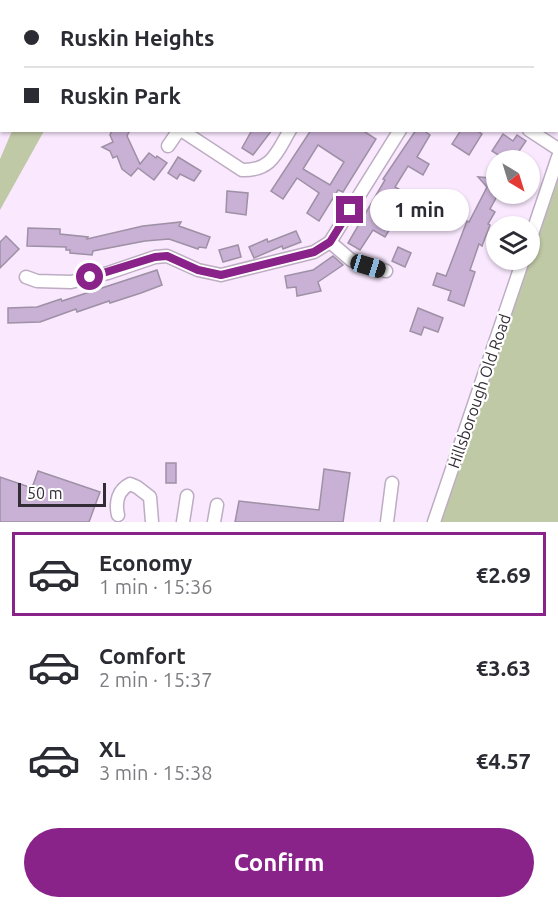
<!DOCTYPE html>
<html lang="en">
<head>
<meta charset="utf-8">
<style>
	:root { --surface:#fff; --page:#f2f2f3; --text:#2b2b33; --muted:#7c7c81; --line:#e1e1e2; --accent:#892289 }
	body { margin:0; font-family:Ubuntu,sans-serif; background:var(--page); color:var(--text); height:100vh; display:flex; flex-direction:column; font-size:22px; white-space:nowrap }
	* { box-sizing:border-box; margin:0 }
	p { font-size:20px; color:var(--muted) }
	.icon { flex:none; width:33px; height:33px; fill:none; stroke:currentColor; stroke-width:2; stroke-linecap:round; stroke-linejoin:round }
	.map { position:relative; height:522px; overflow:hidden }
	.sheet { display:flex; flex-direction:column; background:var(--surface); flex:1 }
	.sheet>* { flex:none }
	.guide { position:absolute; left:0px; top:0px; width:558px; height:132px; box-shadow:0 2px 4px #0004; display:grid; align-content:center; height:132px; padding:0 24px; background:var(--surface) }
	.needle { width:39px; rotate:142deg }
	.controls { position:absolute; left:486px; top:150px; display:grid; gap:12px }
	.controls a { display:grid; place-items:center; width:54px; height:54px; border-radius:50%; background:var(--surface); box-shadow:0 2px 4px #0004; font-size:30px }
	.scale { position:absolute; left:18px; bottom:15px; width:88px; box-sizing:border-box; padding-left:6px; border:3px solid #322c34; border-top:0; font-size:16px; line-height:21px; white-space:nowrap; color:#322c34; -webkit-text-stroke:4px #fff; paint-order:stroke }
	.end { position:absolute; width:27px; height:27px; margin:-14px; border:8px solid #892289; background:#fff; box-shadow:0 0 0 3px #fff }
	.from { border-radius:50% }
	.bubble { position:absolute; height:42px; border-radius:21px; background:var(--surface); box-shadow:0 2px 4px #0004; font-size:20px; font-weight:600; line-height:42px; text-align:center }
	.car { position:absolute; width:18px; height:36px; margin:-18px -9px; border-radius:8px; box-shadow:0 0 4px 2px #0007; background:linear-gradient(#222 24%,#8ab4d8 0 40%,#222 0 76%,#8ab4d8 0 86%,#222 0) }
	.guide b { display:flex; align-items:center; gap:21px; height:57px; font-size:22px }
	.guide b+b { border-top:2px solid var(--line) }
	.guide i { width:15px; height:15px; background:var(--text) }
	ul { padding:10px 0 0; list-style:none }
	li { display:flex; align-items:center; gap:18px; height:84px; margin:0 12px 9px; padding:0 12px; border:3px solid transparent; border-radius:0px }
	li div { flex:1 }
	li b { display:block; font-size:22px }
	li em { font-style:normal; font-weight:600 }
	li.selected { border-color:var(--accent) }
	li>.icon { width:54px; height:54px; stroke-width:1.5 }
	.button { display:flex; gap:12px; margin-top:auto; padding:12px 24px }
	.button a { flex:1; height:69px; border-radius:36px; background:var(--accent); color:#fff; font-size:24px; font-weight:600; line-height:69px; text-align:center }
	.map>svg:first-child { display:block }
	.green { fill:#c0c9a6 }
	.building { fill:#c9b0d5; stroke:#9e90a5; stroke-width:1.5; fill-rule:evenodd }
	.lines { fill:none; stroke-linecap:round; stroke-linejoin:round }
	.minor-casing { stroke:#bdadc2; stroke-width:15 }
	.highway-casing { stroke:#bdadc2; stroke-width:21 }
	.minor { stroke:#fff; stroke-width:12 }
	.highway { stroke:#fff; stroke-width:18 }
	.route { stroke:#892289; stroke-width:8 }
	.labels { text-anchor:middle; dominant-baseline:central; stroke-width:4.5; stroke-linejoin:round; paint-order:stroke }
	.street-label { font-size:16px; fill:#322c34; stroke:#fff }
</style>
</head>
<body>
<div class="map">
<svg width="558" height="522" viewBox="0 0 558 522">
	<rect width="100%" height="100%" fill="#f9e8fe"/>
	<g class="green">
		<path d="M12,131H44L0,210V159Z"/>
		<path d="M558,180V522H440Z"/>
	</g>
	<g class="building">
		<path d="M112,130H130L127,136L140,164L149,153L156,158L157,156L167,163L154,180L138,168L131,176L122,169L117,156L113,158L110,151L102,147L113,142L110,135Z"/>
		<path d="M252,130H272L253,155L242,148Z"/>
		<path d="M311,130H362L376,139L343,192L338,190L319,221L307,213L319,193L297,178L283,199L271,191ZM318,145L344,162L330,185L303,169Z"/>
		<path d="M416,130H423L430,135L417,157L429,164L423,175L408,166L395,187L411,196L404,206L395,201L383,222L391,227L385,237L373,230L360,250L348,243L385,180L383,179Z"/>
		<path d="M461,130H476L482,134L469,155L452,144Z"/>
		<path d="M503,134L513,141L517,135L526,141L513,160L505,155L503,158L492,151Z"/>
		<path d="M178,157L201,171L194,181L180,174L177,179L168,173Z"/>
		<path d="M496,170V198L490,209L495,212L488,224L490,225L482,246L479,244L470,270L475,272L464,306L448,300L451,291L433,285L437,273L446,276L467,221L469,222L487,187L478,177L492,178Z"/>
		<path d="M227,191L248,193L246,215L226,212Z"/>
		<path d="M428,191L452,202L439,227L412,214L419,200L423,203Z"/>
		<path d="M181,222L179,226L210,237L206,248L199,247L198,249L169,239L145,241L93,251L92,255L70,253V250H66V247L27,246L28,228L60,229V234L88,237L87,239L143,226Z"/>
		<path d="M296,231L301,242L283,249L282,246L254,258L249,247L267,239L268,242Z"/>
		<path d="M6,236L19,249L0,268V242Z"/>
		<path d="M238,245L241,257L223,262L219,250Z"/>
		<path d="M398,247L411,253L405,267L392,261Z"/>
		<path d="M333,256L343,265L318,282L321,291L297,296L296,287L287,288L285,276L313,270Z"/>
		<path d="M157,270L162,285L141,293L110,303L109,301L77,312L76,309L40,322L8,323V308L37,307L61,299L62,301Z"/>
		<path d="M418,308L443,318L438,332L424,327L421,335L410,331Z"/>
		<rect x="166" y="463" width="10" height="20"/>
		<path d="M324,469L350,473L343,522H235L239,501L319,510Z"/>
		<path d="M38,471L100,492L89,522H0V477L32,488Z"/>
	</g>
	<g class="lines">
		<g class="minor-casing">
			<g id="minor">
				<path d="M233,0L234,2"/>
				<path d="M433,0V2"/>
				<path d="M282,2L284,0"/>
				<path d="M181,130L242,170C272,171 277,152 290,130"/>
				<path d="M529,130L558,149"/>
				<path d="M168,146L179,130"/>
				<path d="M530,240L558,157"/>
				<path d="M330,242L351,260L386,271"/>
				<path d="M26,277L37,281L71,282L108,273L155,257L167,256L198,270L221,275L314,252L330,242L400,130"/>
				<path d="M118,515C115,502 118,490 130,484L137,487L150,497L152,522"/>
				<path d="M183,522L187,496"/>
				<path d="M214,522L217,505"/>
				<path d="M387,522L392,483"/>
				<path d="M434,522L523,260"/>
			</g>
		</g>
		<g class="highway-casing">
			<g id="highway">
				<path d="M22,2V0"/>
				<path d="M45,2L46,0"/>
				<path d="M0,50L2,47"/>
				<path d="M0,104L2,100"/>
			</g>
		</g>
		<use href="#minor" class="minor"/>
		<use href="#highway" class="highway"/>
	</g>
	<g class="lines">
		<path class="route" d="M90,277L155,257L167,256L198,270L221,275L314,252L330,242L350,210"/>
	</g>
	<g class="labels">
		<g class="street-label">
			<text transform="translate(479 391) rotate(-71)">Hillsborough Old Road</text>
		</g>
	</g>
</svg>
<div class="controls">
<a><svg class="needle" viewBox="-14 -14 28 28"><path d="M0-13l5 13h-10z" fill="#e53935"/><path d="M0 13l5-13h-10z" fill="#7c7c81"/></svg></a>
<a><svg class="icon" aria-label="layers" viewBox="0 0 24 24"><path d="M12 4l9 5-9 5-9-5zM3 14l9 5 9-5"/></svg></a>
</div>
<div class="scale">50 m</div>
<i class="end from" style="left:90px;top:277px"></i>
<i class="end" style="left:350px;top:210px"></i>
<div class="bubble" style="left:370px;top:189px;width:99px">1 min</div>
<i class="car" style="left:368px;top:266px;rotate:107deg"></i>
<div class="guide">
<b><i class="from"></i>Ruskin Heights</b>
<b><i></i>Ruskin Park</b>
</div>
</div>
<section class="sheet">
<ul>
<li class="selected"><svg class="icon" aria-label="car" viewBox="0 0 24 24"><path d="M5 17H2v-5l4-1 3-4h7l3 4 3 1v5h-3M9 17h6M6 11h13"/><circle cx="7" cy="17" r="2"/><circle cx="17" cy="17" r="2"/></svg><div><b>Economy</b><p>1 min · 15:36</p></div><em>€2.69</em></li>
<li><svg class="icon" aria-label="car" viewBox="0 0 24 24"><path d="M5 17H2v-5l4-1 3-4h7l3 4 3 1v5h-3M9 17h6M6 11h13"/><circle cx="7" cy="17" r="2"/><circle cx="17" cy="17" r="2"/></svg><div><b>Comfort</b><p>2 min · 15:37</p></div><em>€3.63</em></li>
<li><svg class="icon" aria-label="car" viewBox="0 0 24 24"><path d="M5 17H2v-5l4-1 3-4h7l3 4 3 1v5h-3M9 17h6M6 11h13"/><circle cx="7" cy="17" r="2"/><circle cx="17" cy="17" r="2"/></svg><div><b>XL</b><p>3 min · 15:38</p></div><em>€4.57</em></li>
</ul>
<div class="button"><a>Confirm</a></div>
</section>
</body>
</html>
